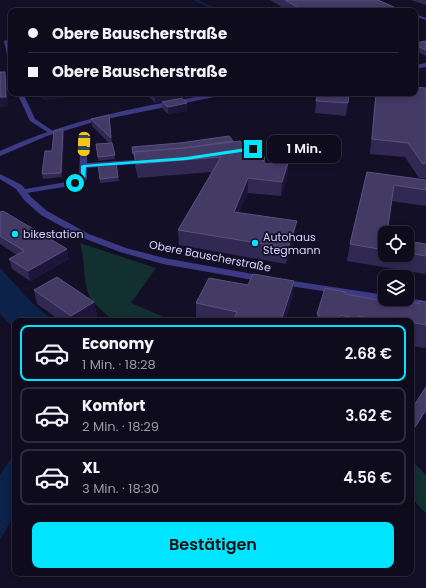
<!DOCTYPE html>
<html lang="de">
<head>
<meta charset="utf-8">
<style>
	:root { --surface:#0e0b1c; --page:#171425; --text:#f1f3f6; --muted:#9b9ba3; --line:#2e2b3b; --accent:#00e5ff }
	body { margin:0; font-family:Poppins,sans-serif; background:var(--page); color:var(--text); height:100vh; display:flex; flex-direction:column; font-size:15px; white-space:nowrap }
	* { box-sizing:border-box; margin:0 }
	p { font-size:13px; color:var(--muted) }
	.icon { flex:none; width:22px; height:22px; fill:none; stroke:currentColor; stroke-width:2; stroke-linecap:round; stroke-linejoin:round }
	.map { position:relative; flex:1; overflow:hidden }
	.panel { position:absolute; left:12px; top:318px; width:402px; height:258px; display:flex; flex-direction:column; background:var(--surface); border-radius:8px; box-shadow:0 2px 6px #0003,0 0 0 1px var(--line) }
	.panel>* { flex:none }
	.top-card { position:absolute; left:8px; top:8px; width:410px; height:88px; border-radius:8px; box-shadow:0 2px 6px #0003,0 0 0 1px var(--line); display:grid; align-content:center; height:88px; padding:0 20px; background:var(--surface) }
	.buttons { position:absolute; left:378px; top:226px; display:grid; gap:8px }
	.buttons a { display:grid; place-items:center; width:36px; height:36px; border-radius:8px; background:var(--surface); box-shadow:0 2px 6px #0003,0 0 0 1px var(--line); font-size:20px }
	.end { position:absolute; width:18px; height:18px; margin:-9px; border:5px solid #00e5ff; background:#111; box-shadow:0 0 0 2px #111 }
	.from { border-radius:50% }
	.bubble { position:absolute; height:28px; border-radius:8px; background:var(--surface); box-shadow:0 2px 6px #0003,0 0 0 1px var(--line); font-size:13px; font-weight:600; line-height:28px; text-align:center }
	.car { position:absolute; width:12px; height:24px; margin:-12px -6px; border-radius:5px; box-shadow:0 0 3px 1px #0007; background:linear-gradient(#f5c518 24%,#345 0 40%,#f5c518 0 76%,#345 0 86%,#f5c518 0) }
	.top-card b { display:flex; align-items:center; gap:14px; height:38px; font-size:15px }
	.top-card b+b { border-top:1px solid var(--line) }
	.top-card i { width:10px; height:10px; background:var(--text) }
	ul { padding:7px 0 0; list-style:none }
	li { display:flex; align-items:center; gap:12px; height:56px; margin:0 8px 6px; padding:0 12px; border:2px solid var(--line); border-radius:8px }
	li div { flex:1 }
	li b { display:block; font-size:15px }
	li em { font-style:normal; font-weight:600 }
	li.selected { border-color:var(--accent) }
	li>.icon { width:36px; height:36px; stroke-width:1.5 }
	.button { display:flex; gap:8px; margin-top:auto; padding:8px 20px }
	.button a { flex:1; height:46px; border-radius:8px; background:var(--accent); color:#111; font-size:16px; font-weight:600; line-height:46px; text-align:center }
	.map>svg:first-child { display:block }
	.green { fill:#12302f }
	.water { fill:#0c2248 }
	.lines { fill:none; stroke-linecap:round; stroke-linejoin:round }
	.stream { stroke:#0c2248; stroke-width:2 }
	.minor { fill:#3d3a85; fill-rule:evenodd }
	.tertiary { fill:#3d3a85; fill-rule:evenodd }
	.wall { fill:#312854 }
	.shaded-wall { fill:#1d163a }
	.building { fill:#433a66; stroke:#5a527e }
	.route { fill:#00e5ff }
	.poi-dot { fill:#00e5ff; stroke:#130f26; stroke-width:1.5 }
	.labels { text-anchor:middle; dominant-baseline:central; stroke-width:3.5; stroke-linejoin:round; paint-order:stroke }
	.poi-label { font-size:11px; fill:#d9d4ff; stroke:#130f26; text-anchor:start }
	.street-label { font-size:11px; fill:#d9d4ff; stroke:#130f26 }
</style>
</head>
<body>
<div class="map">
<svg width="426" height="588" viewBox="0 0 426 588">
	<rect width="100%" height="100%" fill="#130f26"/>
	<g class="green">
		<path d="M80,243L156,268L131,303L174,321H116C109,318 90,301 88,293C83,277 85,259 80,243Z"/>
		<path d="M411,460L426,475V513L411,498Z"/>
	</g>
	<g class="water">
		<path d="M0,268L34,305L54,321H15V330L0,314Z"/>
		<path d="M15,452V514L0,540V475Z"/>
	</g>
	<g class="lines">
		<path class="stream" d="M196,0L218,11"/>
		<g class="minor">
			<path d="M415,14L426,18V20L415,16Z"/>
			<path d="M6,40L8,41L11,50V61L8,59L4,41Z"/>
			<path d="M17,93H23L35,119L53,131V133H49L30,121Z"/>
			<path d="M84,131L87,133V163L148,159L152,161L148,163L87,168V179L83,184L20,194V190L78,180L79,178L81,133Z"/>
			<path d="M242,138H246L265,157V161H259L242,140Z"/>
		</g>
		<g class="tertiary">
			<path d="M426,63V67L415,69V65Z"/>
			<path d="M220,93H234L97,121L47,136L0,156V151C70,119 145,105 220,93Z"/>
			<path d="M0,174L22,185L31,197L47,211L89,234L126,248L164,258L264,276L269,279L264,282L163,264L120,252L83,238L41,215L25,201L16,189L0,179Z"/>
			<path d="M280,279L385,295V299L407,298L426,301V307L277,284L275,282Z"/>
		</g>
	</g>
	<g class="wall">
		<path d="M270,0H378L403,11H288Z"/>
		<path d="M410,0H426V5L414,1Z"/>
		<path d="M426,41V56L415,51V43Z"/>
		<path d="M426,88V178H419L405,157L370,154L374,107L376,94L399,96L400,93H415Z"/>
		<path d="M40,93H79V95L44,100Z"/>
		<path d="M145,93H175L176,99L155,103Z"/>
		<path d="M269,93H291L272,96Z"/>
		<path d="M349,93L346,116L315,113L316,101Z"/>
		<path d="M162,102L187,111L168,114L163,109Z"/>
		<path d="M109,115L112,143L115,159L98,161L96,144L109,143L92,126L91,119Z"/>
		<path d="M64,132L62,177L43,179L42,174L52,151Z"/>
		<path d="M233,141L245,147L266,164L288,163L287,177L281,196L248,193L239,212L295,236L286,264L179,245L178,230L212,172L138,178L135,166L134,158L132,147Z"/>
		<path d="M116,163L119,181L100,183L98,164Z"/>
		<path d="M367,172L426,180V206L391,201L385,233V255H407V241L426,244V269L425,274L347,261L350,244Z"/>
		<path d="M0,212L69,259L30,281L12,269L9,259L17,255L0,244Z"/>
		<path d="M294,281L292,298L285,321H196V303L248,285Z"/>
		<path d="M34,290L94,302L97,316L88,321H61L37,304Z"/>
		<path d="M345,294L411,305L412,302L418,304L419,301L426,302V346L425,348L411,346V321H316L317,314Z"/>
	</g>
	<g class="shaded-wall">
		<path d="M5,72L7,80L8,106L0,107V97Z"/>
		<path d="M42,93H79V95L44,100Z"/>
		<path d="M155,93H175L176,99L155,103Z"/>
		<path d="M272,93H291L272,96Z"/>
		<path d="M187,103V111L168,114V107Z"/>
		<path d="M63,129L64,132L62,177L61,173Z"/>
		<path d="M288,163L287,177L281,196L282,182Z"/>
		<path d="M248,178V193L233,227L234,212Z"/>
		<path d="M297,221L295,236L286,264L288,248Z"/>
		<path d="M67,249L69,259L30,281L28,271Z"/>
		<path d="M294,281L292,298L285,321H281Z"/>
		<path d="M94,302L97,316L88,321H72L71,316Z"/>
		<path d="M426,410V412L411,436V433Z"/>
	</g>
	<g class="building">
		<path d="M285,0H378L403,11H287L302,10Z"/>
		<path d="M426,41V50L415,45V43Z"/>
		<path d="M0,72H5L6,97H0Z"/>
		<path d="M415,87L426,88V163L423,164L408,143L372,139L376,94L401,96V93H415Z"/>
		<path d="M318,93H349L348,103L316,101Z"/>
		<path d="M182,98L187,103L168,107L162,102Z"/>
		<path d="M109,115L111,138L91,119Z"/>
		<path d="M63,129L61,173L42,174L45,151H52L54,131Z"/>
		<path d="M229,136L233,141L185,148L134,152V154H133L132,147L180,143Z"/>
		<path d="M240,141L245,147L252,146L266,164L288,163L282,182L248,178L234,212L297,221L288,248L178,230L221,157L136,164L134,152L185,148Z"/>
		<path d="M112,143L115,155L98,157L96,144Z"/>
		<path d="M116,163L118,177L100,179L98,164Z"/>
		<path d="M367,172L426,180V190L394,185L387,233H385V250L350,244Z"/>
		<path d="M3,211L67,249L28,271L9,259L24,251L0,236V212Z"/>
		<path d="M407,241L426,244V256L407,253Z"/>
		<path d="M253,274L294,281L281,321H233L237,312L196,303L209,278L248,285Z"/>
		<path d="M57,277L94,302L71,316L34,290Z"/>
		<path d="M325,288L345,292V294L412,306V302L419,304V301L426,302V325L411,322V321H387L359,316V319L340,315L339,321H318L319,315L317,314Z"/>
		<path d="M426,387V410L411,433V410Z"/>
	</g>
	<path class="route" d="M253,147L255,150L186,160L86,167L85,180L77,184L73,183L81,178V166L83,165L186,157Z"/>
	<g class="poi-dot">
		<circle cx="15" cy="234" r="4"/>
		<circle cx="255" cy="243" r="4"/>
	</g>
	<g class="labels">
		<g class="poi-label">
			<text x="23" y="234">bikestation</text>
			<text x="263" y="237">Autohaus<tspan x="263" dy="13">Stegmann</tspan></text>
		</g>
		<g class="street-label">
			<text transform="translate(210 256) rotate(11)">Obere Bauscherstraße</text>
		</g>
	</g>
</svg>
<div class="buttons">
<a><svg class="icon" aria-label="locate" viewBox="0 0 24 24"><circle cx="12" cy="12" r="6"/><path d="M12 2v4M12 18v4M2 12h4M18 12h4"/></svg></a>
<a><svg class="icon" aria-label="layers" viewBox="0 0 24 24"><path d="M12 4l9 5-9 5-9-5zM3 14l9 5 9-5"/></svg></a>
</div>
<i class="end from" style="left:75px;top:183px"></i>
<i class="end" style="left:253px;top:149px"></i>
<div class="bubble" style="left:267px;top:135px;width:74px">1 Min.</div>
<i class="car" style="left:84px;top:144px;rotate:182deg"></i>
<div class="top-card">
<b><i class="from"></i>Obere Bauscherstraße</b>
<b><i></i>Obere Bauscherstraße</b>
</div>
<section class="panel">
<ul>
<li class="selected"><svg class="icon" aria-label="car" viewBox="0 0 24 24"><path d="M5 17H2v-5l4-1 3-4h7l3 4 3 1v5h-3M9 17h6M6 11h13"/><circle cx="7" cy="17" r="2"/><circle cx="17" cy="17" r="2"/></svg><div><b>Economy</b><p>1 Min. · 18:28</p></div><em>2.68 €</em></li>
<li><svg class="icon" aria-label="car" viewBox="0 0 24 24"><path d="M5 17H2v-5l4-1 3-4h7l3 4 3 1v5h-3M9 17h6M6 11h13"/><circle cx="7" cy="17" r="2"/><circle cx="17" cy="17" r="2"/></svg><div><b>Komfort</b><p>2 Min. · 18:29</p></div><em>3.62 €</em></li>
<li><svg class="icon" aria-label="car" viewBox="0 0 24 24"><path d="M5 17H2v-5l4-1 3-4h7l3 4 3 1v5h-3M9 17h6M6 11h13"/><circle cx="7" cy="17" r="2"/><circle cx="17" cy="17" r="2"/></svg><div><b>XL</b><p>3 Min. · 18:30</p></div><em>4.56 €</em></li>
</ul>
<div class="button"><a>Bestätigen</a></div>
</section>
</div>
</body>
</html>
